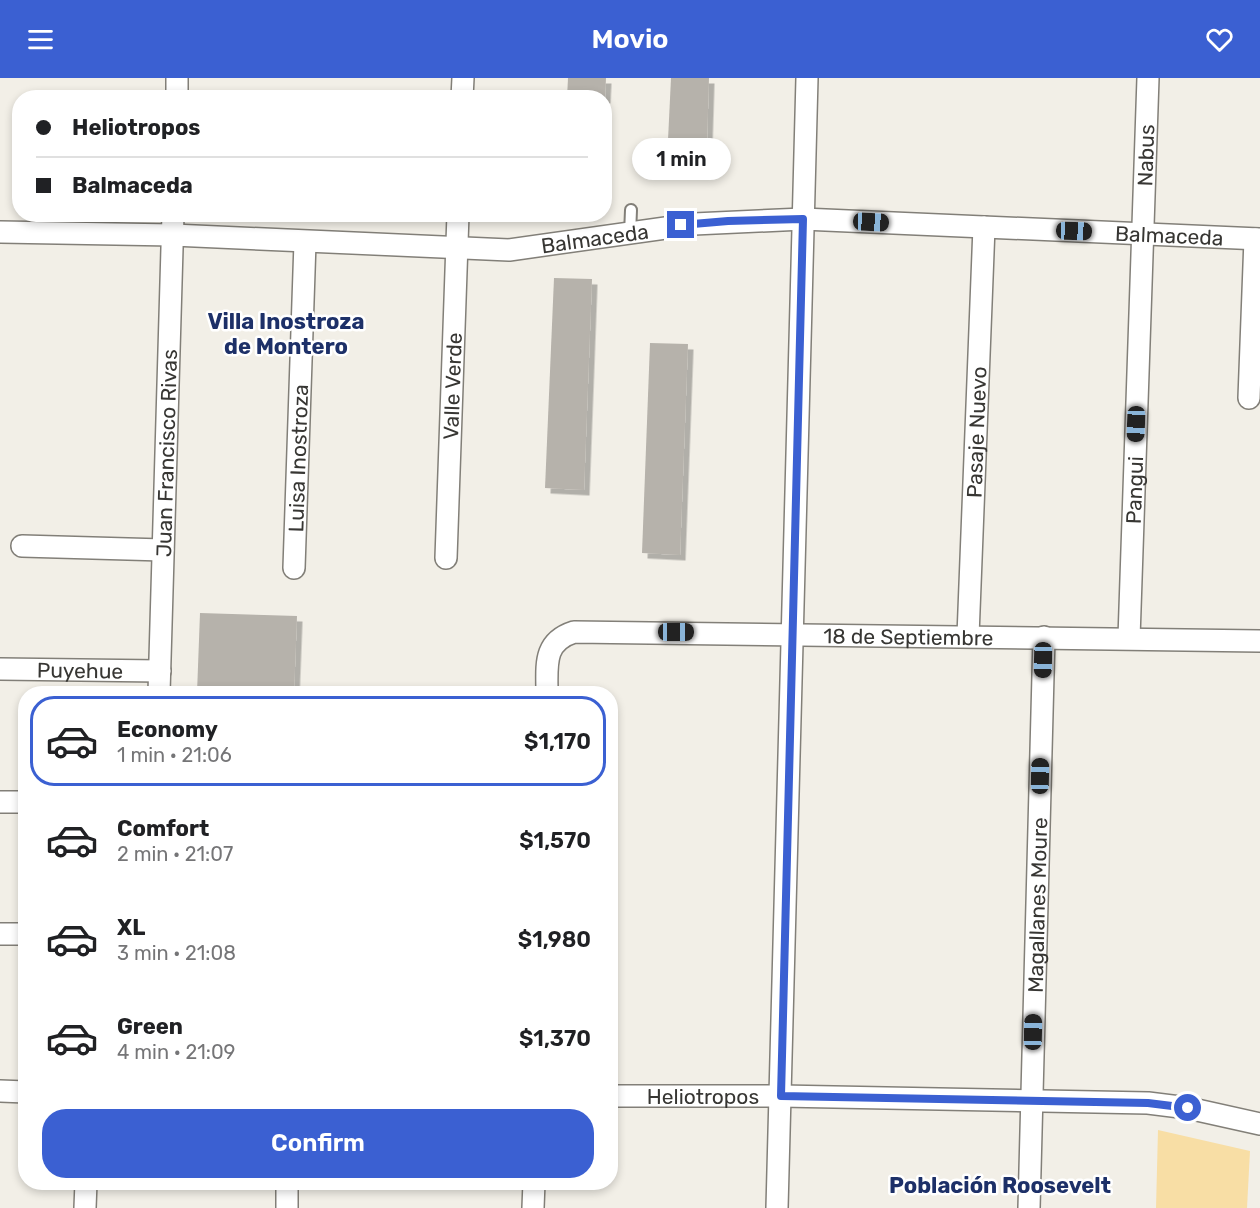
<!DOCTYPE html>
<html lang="en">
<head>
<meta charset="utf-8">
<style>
	:root { --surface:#fff; --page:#f6f6f6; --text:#202124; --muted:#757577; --line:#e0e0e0; --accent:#3b60d2 }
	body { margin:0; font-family:Rubik,sans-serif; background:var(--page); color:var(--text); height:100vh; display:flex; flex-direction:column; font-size:22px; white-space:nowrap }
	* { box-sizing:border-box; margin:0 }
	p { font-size:20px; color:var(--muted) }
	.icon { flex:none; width:33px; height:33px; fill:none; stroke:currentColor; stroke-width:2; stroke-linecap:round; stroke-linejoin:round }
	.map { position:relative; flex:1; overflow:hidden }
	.side { position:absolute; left:18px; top:608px; width:600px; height:504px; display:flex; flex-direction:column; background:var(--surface); border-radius:24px; box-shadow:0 3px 9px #0003 }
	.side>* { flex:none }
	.guide { position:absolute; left:12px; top:12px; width:600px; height:132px; border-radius:24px; box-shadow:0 3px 9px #0003; display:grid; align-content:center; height:132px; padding:0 24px; background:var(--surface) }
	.end { position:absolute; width:27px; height:27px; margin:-14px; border:8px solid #3b60d2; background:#fff; box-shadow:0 0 0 3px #fff }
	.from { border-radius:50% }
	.bubble { position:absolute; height:42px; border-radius:21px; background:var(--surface); box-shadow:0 3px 9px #0003; font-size:20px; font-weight:600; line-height:42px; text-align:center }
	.car { position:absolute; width:18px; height:36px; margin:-18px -9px; border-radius:8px; box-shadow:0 0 4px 2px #0007; background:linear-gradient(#222 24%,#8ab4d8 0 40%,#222 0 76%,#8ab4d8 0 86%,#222 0) }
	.guide b { display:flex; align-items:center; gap:21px; height:57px; font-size:22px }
	.guide b+b { border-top:2px solid var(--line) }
	.guide i { width:15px; height:15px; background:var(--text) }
	ul { padding:10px 0 0; list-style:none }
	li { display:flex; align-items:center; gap:18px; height:90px; margin:0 12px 9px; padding:0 12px; border:3px solid transparent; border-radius:24px }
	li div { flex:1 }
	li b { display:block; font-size:22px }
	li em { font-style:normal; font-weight:600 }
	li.current { border-color:var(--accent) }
	li>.icon { width:54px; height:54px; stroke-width:1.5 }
	.button { display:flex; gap:12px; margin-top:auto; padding:12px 24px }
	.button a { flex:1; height:69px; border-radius:24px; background:var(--accent); color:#fff; font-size:24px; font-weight:600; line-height:69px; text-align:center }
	header { display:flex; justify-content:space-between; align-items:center; height:78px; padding:0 24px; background:var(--accent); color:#fff; font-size:27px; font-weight:600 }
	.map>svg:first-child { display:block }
	.green { fill:#f8dea5 }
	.building { fill:#b6b2ab; filter:url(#shadow) }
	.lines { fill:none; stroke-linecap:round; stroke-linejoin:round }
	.service-casing { stroke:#827f78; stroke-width:14 }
	.minor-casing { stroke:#827f78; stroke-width:24 }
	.service { stroke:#fff; stroke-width:10 }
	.minor { stroke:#fff; stroke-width:21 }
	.route { stroke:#3b60d2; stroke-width:8 }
	.labels { text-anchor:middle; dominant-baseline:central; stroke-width:5; stroke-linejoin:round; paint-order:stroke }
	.street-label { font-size:21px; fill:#373633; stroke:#fff }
	.neighbourhood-label { font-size:22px; font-weight:bold; fill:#1d3068; stroke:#fff }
</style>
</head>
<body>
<header><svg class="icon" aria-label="menu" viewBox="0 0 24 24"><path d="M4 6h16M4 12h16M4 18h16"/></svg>Movio<svg class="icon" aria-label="heart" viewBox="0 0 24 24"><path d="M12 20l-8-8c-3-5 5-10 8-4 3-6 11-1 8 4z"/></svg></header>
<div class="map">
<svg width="1260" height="1130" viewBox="0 0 1260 1130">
	<defs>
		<filter id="shadow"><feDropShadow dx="5.5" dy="5.5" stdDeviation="0" flood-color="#0004"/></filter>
	</defs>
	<rect width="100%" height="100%" fill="#f2efe7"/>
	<path class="green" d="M1158,1052L1250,1073L1247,1130H1156Z"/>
	<g class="building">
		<path d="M568,0H606L605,20H567Z"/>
		<path d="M671,0H709L707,63L668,62Z"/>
		<path d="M554,200L592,201L584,412L545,410Z"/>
		<path d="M650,265L688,266L680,477L642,475Z"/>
		<path d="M200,535L297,538L294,615H197Z"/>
	</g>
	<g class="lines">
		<g class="service-casing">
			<path id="service" d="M630,156L631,132"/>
		</g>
		<g class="minor-casing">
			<g id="minor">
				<path d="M177,20V0"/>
				<path d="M462,20L463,0"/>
				<path id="s1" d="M0,154L173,157L509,172L694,146L803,141L1260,161"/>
				<path d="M1249,320L1255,161"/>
				<path d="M22,468L163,472"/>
				<path id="s2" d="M446,480L458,136"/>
				<path id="s3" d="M294,490L305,164"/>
				<path id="s4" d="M968,558L984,149"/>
				<path id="s5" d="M1129,560L1148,0"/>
				<path id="s6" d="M0,591L160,593"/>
				<path id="s7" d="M159,615L173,136"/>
				<path id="s8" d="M547,615C547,587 543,564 574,554L1260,563"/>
				<path d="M0,724H26"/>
				<path d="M0,856H26"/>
				<path d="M0,1013L26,1014"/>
				<path id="s9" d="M610,1018H781L1148,1025L1188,1030L1260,1046"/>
				<path d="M85,1130L86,1104"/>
				<path d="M287,1130V1104"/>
				<path d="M533,1130L534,1104"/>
				<path d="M777,1130L807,0"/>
				<path id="s10" d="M1029,1130L1044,559"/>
			</g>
		</g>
		<use href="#service" class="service"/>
		<use href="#minor" class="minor"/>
	</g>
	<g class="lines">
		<path class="route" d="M681,147L728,143L803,141L781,1018L1148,1025L1188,1030"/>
	</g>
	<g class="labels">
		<g class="street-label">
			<text stroke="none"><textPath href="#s5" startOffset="483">Nabus</textPath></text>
			<text stroke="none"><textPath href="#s1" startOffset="1172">Balmaceda</textPath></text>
			<text stroke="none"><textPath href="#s1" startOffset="596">Balmaceda</textPath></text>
			<text stroke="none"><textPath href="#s2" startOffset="172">Valle Verde</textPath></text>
			<text stroke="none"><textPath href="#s4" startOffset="204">Pasaje Nuevo</textPath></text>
			<text stroke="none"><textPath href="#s7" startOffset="240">Juan Francisco Rivas</textPath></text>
			<text stroke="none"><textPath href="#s3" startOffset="110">Luisa Inostroza</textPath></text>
			<text stroke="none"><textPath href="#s5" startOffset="148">Pangui</textPath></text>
			<text stroke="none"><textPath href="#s8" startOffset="408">18 de Septiembre</textPath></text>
			<text stroke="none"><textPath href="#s6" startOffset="80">Puyehue</textPath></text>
			<text stroke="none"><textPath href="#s10" startOffset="303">Magallanes Moure</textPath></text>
			<text stroke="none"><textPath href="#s9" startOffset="93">Heliotropos</textPath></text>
		</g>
		<g class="neighbourhood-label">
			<text x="286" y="243">Villa Inostroza<tspan x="286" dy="25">de Montero</tspan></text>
			<text x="1000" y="1107">Población Roosevelt</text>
		</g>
	</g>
</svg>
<i class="end from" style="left:1188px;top:1030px"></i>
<i class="end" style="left:681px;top:147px"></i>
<div class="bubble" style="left:632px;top:60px;width:99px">1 min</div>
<i class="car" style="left:871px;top:144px;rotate:93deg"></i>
<i class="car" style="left:1074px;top:153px;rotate:92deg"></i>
<i class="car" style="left:1136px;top:346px;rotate:182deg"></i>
<i class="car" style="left:676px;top:554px;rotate:90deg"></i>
<i class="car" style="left:1043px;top:582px;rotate:181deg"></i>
<i class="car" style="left:1040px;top:698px;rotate:1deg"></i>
<i class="car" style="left:1033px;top:954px;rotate:1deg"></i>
<div class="guide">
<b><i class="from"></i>Heliotropos</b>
<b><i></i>Balmaceda</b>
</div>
<section class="side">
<ul>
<li class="current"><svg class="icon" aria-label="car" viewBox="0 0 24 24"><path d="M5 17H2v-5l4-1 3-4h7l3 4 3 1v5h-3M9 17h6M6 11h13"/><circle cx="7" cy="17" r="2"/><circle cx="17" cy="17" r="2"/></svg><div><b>Economy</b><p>1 min · 21:06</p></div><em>$1,170</em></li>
<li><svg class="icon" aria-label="car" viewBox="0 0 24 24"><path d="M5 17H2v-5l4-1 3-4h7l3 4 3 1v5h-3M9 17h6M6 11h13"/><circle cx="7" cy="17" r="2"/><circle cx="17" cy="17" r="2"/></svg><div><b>Comfort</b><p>2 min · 21:07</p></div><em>$1,570</em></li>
<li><svg class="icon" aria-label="car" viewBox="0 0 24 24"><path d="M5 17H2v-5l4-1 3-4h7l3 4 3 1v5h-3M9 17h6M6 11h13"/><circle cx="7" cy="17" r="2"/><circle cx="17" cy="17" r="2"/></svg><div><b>XL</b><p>3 min · 21:08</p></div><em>$1,980</em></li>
<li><svg class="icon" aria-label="car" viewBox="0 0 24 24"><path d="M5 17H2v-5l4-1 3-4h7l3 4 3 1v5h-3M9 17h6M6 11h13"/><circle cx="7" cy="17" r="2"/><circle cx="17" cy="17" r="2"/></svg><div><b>Green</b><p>4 min · 21:09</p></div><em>$1,370</em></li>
</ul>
<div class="button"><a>Confirm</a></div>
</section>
</div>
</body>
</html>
